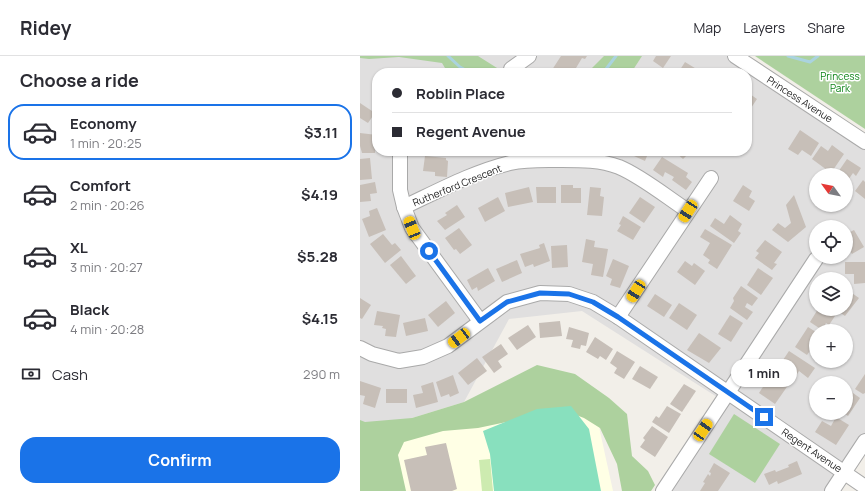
<!DOCTYPE html>
<html lang="en">
<head>
<meta charset="utf-8">
<style>
	:root { --surface:#fff; --page:#f7f7f7; --text:#2b2b33; --muted:#7c7c81; --line:#e1e1e2; --accent:#1a73e8 }
	body { margin:0; font-family:Manrope,sans-serif; background:var(--page); color:var(--text); height:100vh; display:flex; flex-direction:column; font-size:15px; white-space:nowrap }
	* { box-sizing:border-box; margin:0 }
	p { font-size:13px; color:var(--muted) }
	.icon { flex:none; width:22px; height:22px; fill:none; stroke:currentColor; stroke-width:2; stroke-linecap:round; stroke-linejoin:round }
	.map { position:relative; flex:1; overflow:hidden }
	.details { display:flex; flex-direction:column; background:var(--surface); width:360px }
	.details>* { flex:none }
	.banner { position:absolute; left:12px; top:12px; width:380px; height:88px; border-radius:16px; box-shadow:0 1px 3px #0004; display:grid; align-content:center; height:88px; padding:0 20px; background:var(--surface) }
	.needle { width:26px; rotate:303deg }
	.buttons { position:absolute; left:449px; top:112px; display:grid; gap:8px }
	.buttons a { display:grid; place-items:center; width:44px; height:44px; border-radius:50%; background:var(--surface); box-shadow:0 1px 3px #0004; font-size:20px }
	.end { position:absolute; width:18px; height:18px; margin:-9px; border:5px solid #1a73e8; background:#fff; box-shadow:0 0 0 2px #fff }
	.from { border-radius:50% }
	.bubble { position:absolute; height:28px; border-radius:14px; background:var(--surface); box-shadow:0 1px 3px #0004; font-size:13px; font-weight:700; line-height:28px; text-align:center }
	.car { position:absolute; width:12px; height:24px; margin:-12px -6px; border-radius:5px; box-shadow:0 0 3px 1px #0007; background:linear-gradient(#f5c518 24%,#345 0 40%,#f5c518 0 76%,#345 0 86%,#f5c518 0) }
	.banner b { display:flex; align-items:center; gap:14px; height:38px; font-size:15px }
	.banner b+b { border-top:1px solid var(--line) }
	.banner i { width:10px; height:10px; background:var(--text) }
	ul { padding:0; list-style:none }
	li { display:flex; align-items:center; gap:12px; height:56px; margin:0 8px 6px; padding:0 12px; border:2px solid transparent; border-radius:16px }
	li div { flex:1 }
	li b { display:block; font-size:15px }
	li em { font-style:normal; font-weight:700 }
	li.selected { border-color:var(--accent) }
	li>.icon { width:36px; height:36px; stroke-width:1.5 }
	h2 { padding:0 20px; font-size:18px; line-height:48px }
	.pay { display:flex; align-items:center; gap:10px; height:44px; padding:0 20px; font-size:15px }
	.pay p { margin-inline-start:auto }
	.button { display:flex; gap:8px; margin-top:auto; padding:8px 20px }
	.button a { flex:1; height:46px; border-radius:16px; background:var(--accent); color:#fff; font-size:16px; font-weight:700; line-height:46px; text-align:center }
	header { display:flex; align-items:center; gap:24px; box-sizing:border-box; height:56px; padding:0 20px; background:var(--surface); border-bottom:1px solid var(--line) }
	header strong { font-size:19px }
	nav { display:flex; gap:22px; margin-inline-start:auto; font-size:14px }
	main { display:flex; flex:1; min-height:0 }
	.map>svg:first-child { display:block }
	.residential { fill:#e0dfdf; fill-rule:evenodd }
	.education { fill:#ffffe5 }
	.grass { fill:#cdebb0 }
	.forest { fill:#add19e }
	.pitch { fill:#88e0be }
	.lines { fill:none; stroke-linecap:round; stroke-linejoin:round }
	.stream { stroke:#aad3df; stroke-width:3 }
	.building { fill:#c7bfb8 }
	.minor-casing { stroke:#a9a9a9; stroke-width:16 }
	.minor { stroke:#fff; stroke-width:14 }
	.route { stroke:#1a73e8; stroke-width:5 }
	.labels { text-anchor:middle; dominant-baseline:central; stroke-width:3; stroke-linejoin:round; paint-order:stroke }
	.park-label { font-size:10px; fill:#0c8416; stroke:#fff }
	.street-label { font-size:10px; fill:#222; stroke:#fff }
</style>
</head>
<body>
<header>
<strong>Ridey</strong>
<nav><a>Map</a><a>Layers</a><a>Share</a></nav>
</header>
<main>
<section class="details">
<h2>Choose a ride</h2>
<ul>
<li class="selected"><svg class="icon" aria-label="car" viewBox="0 0 24 24"><path d="M5 17H2v-5l4-1 3-4h7l3 4 3 1v5h-3M9 17h6M6 11h13"/><circle cx="7" cy="17" r="2"/><circle cx="17" cy="17" r="2"/></svg><div><b>Economy</b><p>1 min · 20:25</p></div><em>$3.11</em></li>
<li><svg class="icon" aria-label="car" viewBox="0 0 24 24"><path d="M5 17H2v-5l4-1 3-4h7l3 4 3 1v5h-3M9 17h6M6 11h13"/><circle cx="7" cy="17" r="2"/><circle cx="17" cy="17" r="2"/></svg><div><b>Comfort</b><p>2 min · 20:26</p></div><em>$4.19</em></li>
<li><svg class="icon" aria-label="car" viewBox="0 0 24 24"><path d="M5 17H2v-5l4-1 3-4h7l3 4 3 1v5h-3M9 17h6M6 11h13"/><circle cx="7" cy="17" r="2"/><circle cx="17" cy="17" r="2"/></svg><div><b>XL</b><p>3 min · 20:27</p></div><em>$5.28</em></li>
<li><svg class="icon" aria-label="car" viewBox="0 0 24 24"><path d="M5 17H2v-5l4-1 3-4h7l3 4 3 1v5h-3M9 17h6M6 11h13"/><circle cx="7" cy="17" r="2"/><circle cx="17" cy="17" r="2"/></svg><div><b>Black</b><p>4 min · 20:28</p></div><em>$4.15</em></li>
</ul>
<div class="pay"><svg class="icon" aria-label="cash" viewBox="0 0 24 24"><path d="M3 7h18v10H3z"/><circle cx="12" cy="12" r="2"/></svg>Cash<p>290 m</p></div>
<div class="button"><a>Confirm</a></div>
</section>
<div class="map">
<svg width="505" height="435" viewBox="0 0 505 435">
	<rect width="100%" height="100%" fill="#f2efe9"/>
	<path class="residential" d="M0,0H381L505,79V378L467,435H295L357,341L222,255L149,263L104,346L52,362L0,389ZM17,17H387V95H17ZM456,119H486V149H456ZM456,171H486V201H456ZM456,223H486V253H456ZM456,275H486V305H456ZM456,327H486V357H456Z"/>
	<path class="education" d="M201,342L236,357L253,435H45L35,385Z"/>
	<path class="grass" d="M130,403L133,435H122L119,404Z"/>
	<g class="forest">
		<path d="M0,0H118L145,17H88L82,7L39,1L9,3L0,2Z"/>
		<path d="M244,0H282L271,17H227Z"/>
		<path d="M395,0H505V73Z"/>
		<path d="M177,309L215,318L249,342L267,358L272,400L288,415L295,429L291,435H262L257,408L240,372L224,362L203,354L118,372L83,375L44,386L38,399L46,435H0V364L5,366L52,362L104,346Z"/>
		<path d="M374,358L420,388L395,427L349,398Z"/>
	</g>
	<path class="pitch" d="M211,350L229,373L241,435H134L130,398L123,375L177,353Z"/>
	<g class="lines">
		<g class="stream">
			<path d="M88,0L100,11L111,17"/>
			<path d="M428,0L450,6L458,0"/>
			<path d="M243,17L256,0"/>
		</g>
	</g>
	<g class="building">
		<path d="M201,0H227L225,3L222,2L213,17H190Z"/>
		<path d="M296,0H311L303,12L293,5Z"/>
		<path d="M325,6L343,17H318Z"/>
		<path d="M387,36L397,43L389,55L387,53Z"/>
		<path d="M0,47L15,57L8,67L0,62Z"/>
		<path d="M440,74L459,87L451,100L442,94L438,99L428,93Z"/>
		<path d="M0,77L17,79V89H15V97H2L0,90Z"/>
		<path d="M472,89L484,98L471,117L452,103L461,90L468,95Z"/>
		<path d="M277,95H289L285,105L274,100Z"/>
		<path d="M314,95H337L333,99L330,96L323,103Z"/>
		<path d="M65,100L86,102V104L88,105L87,121L75,120V116L63,115Z"/>
		<path d="M302,101L328,117L326,121L332,126L326,134L312,124L314,121L305,116L303,121L293,114Z"/>
		<path d="M10,102L12,123L0,124V103Z"/>
		<path d="M487,103L501,112L496,120L493,117L486,127V119H476Z"/>
		<path d="M503,124L505,126V143L495,135Z"/>
		<path d="M15,126L17,137L10,138L11,145L0,146V129Z"/>
		<path d="M201,129H213V132H221V147H201Z"/>
		<path d="M383,129L392,135L389,141L395,145L389,155L373,145Z"/>
		<path d="M169,131L173,146L148,151L145,137Z"/>
		<path d="M176,131H196V147H177Z"/>
		<path d="M230,131L241,132L240,140L244,141L242,160L227,159Z"/>
		<path d="M434,139L446,171L428,186L412,174L418,167L425,172L431,167L426,149Z"/>
		<path d="M138,141L145,155L125,166L118,152Z"/>
		<path d="M280,141L295,151L284,167L269,157Z"/>
		<path d="M97,149L105,161L85,174L77,165L87,159L85,157Z"/>
		<path d="M17,152L26,174L9,181L2,163L10,160L9,155Z"/>
		<path d="M370,159L382,168L378,175L381,177L374,187L350,170L355,162L364,168Z"/>
		<path d="M263,160L281,171L273,184L257,175L261,169L259,168Z"/>
		<path d="M99,172L112,189L100,198L96,193L94,194L85,182Z"/>
		<path d="M345,173L372,189L357,213L348,207L350,204L343,199L350,187L340,181Z"/>
		<path d="M494,174L504,191L492,198L488,192L486,194V178Z"/>
		<path d="M23,178L32,189L35,187L41,194L25,207L10,188Z"/>
		<path d="M226,183L235,185L234,191L248,193L243,221L231,219L233,208L222,206Z"/>
		<path d="M405,184L422,196L414,207L417,208L412,214L395,202L399,197L396,195Z"/>
		<path d="M184,187L190,205L174,211L173,208L165,211L160,198L180,192L179,189Z"/>
		<path d="M207,189L208,211L192,212L191,190Z"/>
		<path d="M41,200L56,220L46,228L30,209Z"/>
		<path d="M253,203L269,210L260,232L250,229L252,223L246,220Z"/>
		<path d="M157,204L162,217L142,226L136,213Z"/>
		<path d="M325,205L332,210L334,207L345,215L335,229L317,216Z"/>
		<path d="M485,206H505V227L494,228V218H485Z"/>
		<path d="M128,212L135,225L118,235L117,231L112,234L107,224Z"/>
		<path d="M398,212L413,222L401,239L387,229Z"/>
		<path d="M381,230L398,242L392,250L387,247L385,251L393,256L387,264L370,252L374,245L373,242Z"/>
		<path d="M486,233L499,242L485,260L475,253H486Z"/>
		<path d="M295,238L312,249L304,261L287,250Z"/>
		<path d="M0,242L11,249L2,263L0,262Z"/>
		<path d="M86,245L95,257L78,271L68,259Z"/>
		<path d="M319,247L337,259L327,274L309,262Z"/>
		<path d="M458,253H471L477,257L469,269L466,267L462,274L450,266Z"/>
		<path d="M17,255L40,259L36,281L25,280L26,273L22,272L23,270L14,269Z"/>
		<path d="M370,259L383,267L371,286L358,278Z"/>
		<path d="M65,262L68,275L46,280L43,267Z"/>
		<path d="M200,265L202,280L180,282L179,267Z"/>
		<path d="M168,269L176,281L157,294L148,282Z"/>
		<path d="M209,271L229,277L226,290L221,289L220,293L211,291L213,284L206,283Z"/>
		<path d="M448,271L456,276V290L454,289L447,299L435,291Z"/>
		<path d="M339,277L361,292L349,307L327,294Z"/>
		<path d="M235,281L253,293L246,304L240,300L238,303L226,296Z"/>
		<path d="M141,288L148,298L138,305L142,311L134,317L122,301Z"/>
		<path d="M257,295L275,306L264,323L254,317L257,312L250,307Z"/>
		<path d="M429,295L455,312L448,322L439,315L432,326L422,319L427,311L421,307Z"/>
		<path d="M117,302L127,315L108,329L98,317Z"/>
		<path d="M280,310L298,321L290,333L272,323Z"/>
		<path d="M412,317L429,328L415,348L399,337Z"/>
		<path d="M505,318V337L503,338L495,333Z"/>
		<path d="M93,319L99,337L90,341L89,338L81,341L76,326Z"/>
		<path d="M0,325L21,332L15,352L3,348L5,340L0,339Z"/>
		<path d="M73,326L78,346L56,352L53,339L63,337L61,330Z"/>
		<path d="M324,328L336,335L322,356L310,348Z"/>
		<path d="M486,332L500,342L488,360L484,357H486Z"/>
		<rect x="26" y="333" width="21" height="14"/>
		<path d="M307,350L321,358L309,377L292,366L296,360L299,362Z"/>
		<path d="M476,361L489,369L476,389L455,376L462,365L471,370Z"/>
		<path d="M292,370L308,381L295,401L280,391L285,384L283,382Z"/>
		<path d="M86,387L97,433L92,435H51L44,404L67,399L65,391Z"/>
		<path d="M437,405L442,418L418,428L417,425L409,429L404,418L415,414L416,416L429,411L428,409Z"/>
		<path d="M354,407L370,417L358,435H340L345,427L343,426L348,418L350,420L351,417L349,416Z"/>
	</g>
	<g class="lines">
		<g class="minor-casing">
			<g id="minor">
				<path d="M375,0L505,86"/>
				<path d="M151,13L169,0"/>
				<path d="M40,95V134L44,151L52,172L120,265"/>
				<path d="M44,151C78,135 113,116 150,107C167,103 185,104 202,104C222,104 240,104 259,111C281,120 308,142 328,155"/>
				<path d="M258,261L351,122"/>
				<path d="M0,292L12,298L39,305L63,301L88,290L147,246L180,237L209,238L233,246L258,261L505,431"/>
				<path d="M303,435L456,203"/>
				<path d="M472,435L505,385"/>
			</g>
		</g>
		<use href="#minor" class="minor"/>
	</g>
	<g class="lines">
		<path class="route" d="M69,195L120,265L147,246L180,237L209,238L233,246L258,261L404,361"/>
	</g>
	<g class="labels">
		<g class="park-label">
			<text x="480" y="20">Princess<tspan x="480" dy="12">Park</tspan></text>
		</g>
		<g class="street-label">
			<text transform="translate(440 43) rotate(33)">Princess Avenue</text>
			<text transform="translate(97 129) rotate(-22)">Rutherford Crescent</text>
			<text transform="translate(452 394) rotate(34)">Regent Avenue</text>
		</g>
	</g>
</svg>
<div class="buttons">
<a><svg class="needle" viewBox="-14 -14 28 28"><path d="M0-13l5 13h-10z" fill="#e53935"/><path d="M0 13l5-13h-10z" fill="#7c7c81"/></svg></a>
<a><svg class="icon" aria-label="locate" viewBox="0 0 24 24"><circle cx="12" cy="12" r="6"/><path d="M12 2v4M12 18v4M2 12h4M18 12h4"/></svg></a>
<a><svg class="icon" aria-label="layers" viewBox="0 0 24 24"><path d="M12 4l9 5-9 5-9-5zM3 14l9 5 9-5"/></svg></a>
<a>+</a>
<a>−</a>
</div>
<i class="end from" style="left:69px;top:195px"></i>
<i class="end" style="left:404px;top:361px"></i>
<div class="bubble" style="left:371px;top:303px;width:66px">1 min</div>
<i class="car" style="left:328px;top:155px;rotate:213deg"></i>
<i class="car" style="left:52px;top:172px;rotate:338deg"></i>
<i class="car" style="left:276px;top:235px;rotate:213deg"></i>
<i class="car" style="left:99px;top:282px;rotate:233deg"></i>
<i class="car" style="left:343px;top:374px;rotate:34deg"></i>
<div class="banner">
<b><i class="from"></i>Roblin Place</b>
<b><i></i>Regent Avenue</b>
</div>
</div>
</main>
</body>
</html>
